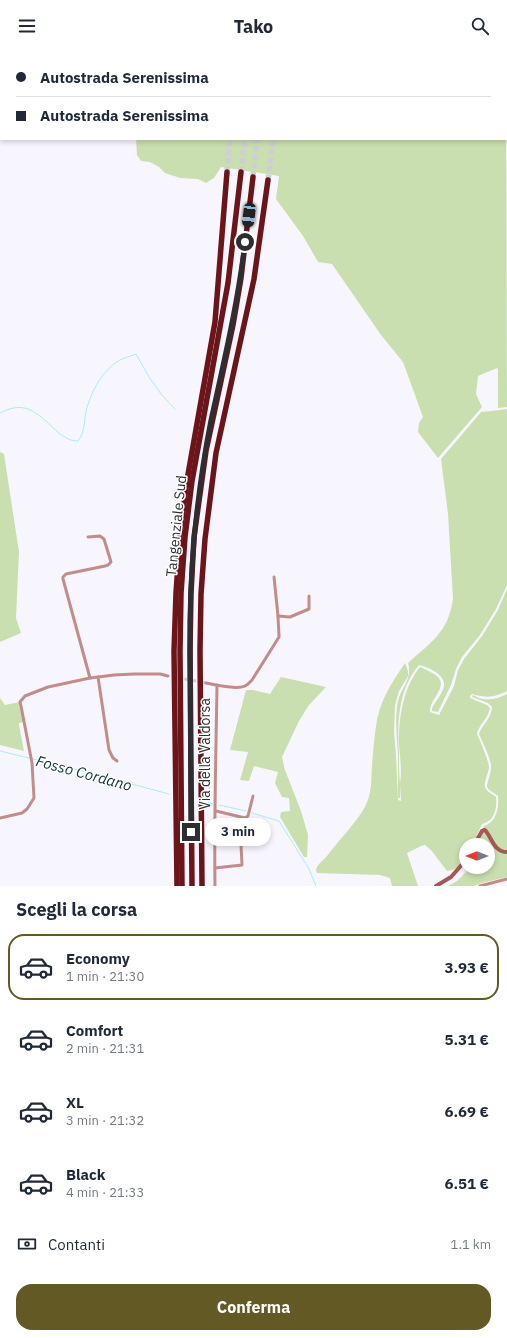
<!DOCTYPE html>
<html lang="it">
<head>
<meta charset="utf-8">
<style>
	:root { --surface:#fff; --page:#f2f2f3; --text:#1f2937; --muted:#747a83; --line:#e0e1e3; --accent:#635925 }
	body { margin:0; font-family:"IBM Plex Sans",sans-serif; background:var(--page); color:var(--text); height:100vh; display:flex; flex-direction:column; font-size:15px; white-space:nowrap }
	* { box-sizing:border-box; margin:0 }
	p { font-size:13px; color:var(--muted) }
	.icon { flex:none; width:22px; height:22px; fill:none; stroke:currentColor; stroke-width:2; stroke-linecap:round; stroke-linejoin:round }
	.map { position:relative; height:834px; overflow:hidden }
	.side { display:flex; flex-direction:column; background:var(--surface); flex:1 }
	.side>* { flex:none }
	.banner { position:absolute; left:0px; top:0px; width:507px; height:88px; box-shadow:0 2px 6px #0003; display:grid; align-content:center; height:88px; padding:0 16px; background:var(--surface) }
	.needle { width:26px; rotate:270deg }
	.controls { position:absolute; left:459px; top:786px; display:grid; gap:8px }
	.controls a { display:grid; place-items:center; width:36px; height:36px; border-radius:50%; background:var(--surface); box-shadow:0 2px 6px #0003; font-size:20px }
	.end { position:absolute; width:18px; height:18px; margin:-9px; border:5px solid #2e2e31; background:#fff; box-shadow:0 0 0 2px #fff }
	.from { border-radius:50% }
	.bubble { position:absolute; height:28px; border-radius:14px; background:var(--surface); box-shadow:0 2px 6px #0003; font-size:13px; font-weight:700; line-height:28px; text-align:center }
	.car { position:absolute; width:12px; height:24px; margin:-12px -6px; border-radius:5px; box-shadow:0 0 3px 1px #0007; background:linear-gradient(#222 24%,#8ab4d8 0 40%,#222 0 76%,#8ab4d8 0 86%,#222 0) }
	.banner b { display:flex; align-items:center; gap:14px; height:38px; font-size:15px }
	.banner b+b { border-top:1px solid var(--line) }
	.banner i { width:10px; height:10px; background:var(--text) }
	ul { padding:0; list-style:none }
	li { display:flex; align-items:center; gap:12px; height:66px; margin:0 8px 6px; padding:0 8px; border:2px solid transparent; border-radius:16px }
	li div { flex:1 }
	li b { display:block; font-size:15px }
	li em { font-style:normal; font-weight:700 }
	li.current { border-color:var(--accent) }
	li>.icon { width:36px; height:36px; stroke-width:1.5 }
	h2 { padding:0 16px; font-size:18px; line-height:48px }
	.pay { display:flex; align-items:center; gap:10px; height:44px; padding:0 16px; font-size:15px }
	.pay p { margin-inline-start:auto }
	.action { display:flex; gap:8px; margin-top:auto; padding:8px 16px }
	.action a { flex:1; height:46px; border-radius:16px; background:var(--accent); color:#fff; font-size:16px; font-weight:700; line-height:46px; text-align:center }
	header { display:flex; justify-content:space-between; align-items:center; height:52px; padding:0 16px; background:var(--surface); font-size:18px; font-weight:700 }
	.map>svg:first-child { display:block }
	.green { fill:#c9dfb0 }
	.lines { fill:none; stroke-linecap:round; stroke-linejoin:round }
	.stream { stroke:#a7ecfb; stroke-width:1 }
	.street-tunnel { stroke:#cfced5; stroke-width:3; stroke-dasharray:3 1.5; stroke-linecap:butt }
	.highway-tunnel { stroke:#cfced5; stroke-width:5.5; stroke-dasharray:5.5 3; stroke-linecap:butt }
	.street { stroke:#c38c89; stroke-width:3 }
	.secondary { stroke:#a55855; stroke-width:4 }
	.highway { stroke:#6b151a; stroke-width:5.5 }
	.route { stroke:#2e2e31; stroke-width:5 }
	.labels { text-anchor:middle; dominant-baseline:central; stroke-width:3; stroke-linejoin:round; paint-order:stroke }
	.street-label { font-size:14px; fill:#2e2e31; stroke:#fff }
	.water-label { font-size:15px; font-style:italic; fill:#043139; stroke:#fff }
</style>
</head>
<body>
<header><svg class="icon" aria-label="menu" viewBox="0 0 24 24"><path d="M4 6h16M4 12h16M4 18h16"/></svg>Tako<svg class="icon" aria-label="search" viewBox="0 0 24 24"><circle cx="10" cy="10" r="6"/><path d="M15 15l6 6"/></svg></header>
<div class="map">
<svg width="507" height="834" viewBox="0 0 507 834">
	<rect width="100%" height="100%" fill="#f7f6fe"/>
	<g class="green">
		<path d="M506,18L507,355L498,356V318L497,316L478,324L476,342L482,355L438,406L418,380L419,371L423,365L403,310L381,283L332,212L318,210L303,184L276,147L279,124L221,115L214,126L206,131L198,127L180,126L165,121L159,115L150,110L141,109L137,103L136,87H506Z"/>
		<path d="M507,357V533L496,557L480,583L462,605L456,617L451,633L438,660L432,659V656C435,650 443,641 444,634C446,623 428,615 419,613C398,638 397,671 399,703C399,712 399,722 400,731C403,715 398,698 399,682C400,659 405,633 420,615C425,617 429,619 434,622C452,633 429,646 430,660L439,663L454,634L458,618L464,607L482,584L498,558L507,537V639C493,646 487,646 472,642L470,644V646L487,653L490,656C488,667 479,672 477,682C480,688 489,710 489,715C489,721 482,732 486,737C487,740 493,742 496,745C497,756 495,769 482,772L472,793H466C466,807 463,817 447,819L431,798L425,793L421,794L407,801L418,834H392L390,826L380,823L317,821L316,818C317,812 323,809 327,804C338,789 356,771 365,755C372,742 371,728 372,714C373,701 374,687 376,674C379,650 392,630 405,611L408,619V624L399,639L395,653L394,680L396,703L398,748L401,749L400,732V746H398V740C398,728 398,716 398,703C397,687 395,671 397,654C399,636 413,629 408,611C431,590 448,581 453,547L448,462L441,407L482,359L483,360Z"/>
		<path d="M0,400L4,402L19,500L16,566L21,581L0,590Z"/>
		<path d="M281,625L326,635L309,653L299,669L282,705L285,718L301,759L308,783L307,805H304L280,765L281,760L290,759L289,746L282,745L275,731L278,720L254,714L249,729L240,728L248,700L230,698L246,638H253L270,642Z"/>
		<path d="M507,642V825L482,831L474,834H448L457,829L469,817L467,815H488V793H474L484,774C497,770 499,755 498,744L488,737L487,734C488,728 491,721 491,715C492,709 482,689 479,682C482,672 491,668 492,655L488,651L472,645L473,643C485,650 495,648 507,642Z"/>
		<path d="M0,646L5,653L20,650L24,670L19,671V673L24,699L0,693Z"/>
	</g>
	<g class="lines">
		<g class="stream">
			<path d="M0,361C28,346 39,364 59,381C66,386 70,389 78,389C85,380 84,370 86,359C91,340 103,316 122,307C126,305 132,304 136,302L149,325L161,342L175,357"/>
			<path d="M0,699L87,720L169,742"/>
			<path d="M207,750L213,752"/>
			<path d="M219,753L246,759"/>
			<path d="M252,761L279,769L309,817L316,834"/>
		</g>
		<path class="street-tunnel" d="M180,626L206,631"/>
		<g class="highway-tunnel">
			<path d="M266,1V0"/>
			<path d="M283,1V0"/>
			<path d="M227,120L230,87"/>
			<path d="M241,120L245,87"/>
			<path d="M253,125L257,87"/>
			<path d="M268,128L273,87"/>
		</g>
		<g class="street">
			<path d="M402,1L403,0"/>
			<path d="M88,485L100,484L104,487L111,510L108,513L105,514L66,522L63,525V527L90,626"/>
			<path d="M274,525L278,564"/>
			<path d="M98,625L109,698L113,706L117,709"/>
			<path d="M206,631C215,633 236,638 245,634C248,633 250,630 252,628L279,585L278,564L290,565L309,557V544"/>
			<path d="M216,759L245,766L246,771L244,783"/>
			<path d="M0,766L22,761L27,757L34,746L32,711L21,654L20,650L25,644L48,635L90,626L114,623L134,622H160L168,624"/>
			<path d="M245,766L248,764L253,744"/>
			<path d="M215,816L242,813L241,793"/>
			<path d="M215,834C214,767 216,700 217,633"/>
			<path d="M480,834L507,827"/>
		</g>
		<g class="secondary">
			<path d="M474,793L482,779L485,778C492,786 494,800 507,800"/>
			<path d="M436,834L451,825L466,808"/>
		</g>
		<g class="highway">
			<path d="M240,1V0"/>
			<path d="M254,1V0"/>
			<path d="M177,834L174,599L176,541L180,484L187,428L215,270L227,120"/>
			<path d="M182,834L180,599L181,541L185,485L192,429L228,231L241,120"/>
			<path d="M192,834L190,598L191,541L194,485L206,399L233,273L241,226L253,125"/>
			<path d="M202,834L200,598L201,542L205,487L216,401L254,227L268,128"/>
		</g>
	</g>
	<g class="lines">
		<path class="route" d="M191,780L190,569C191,502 198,434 211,368C224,309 238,250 245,190"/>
	</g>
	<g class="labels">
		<g class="street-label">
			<text transform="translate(176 474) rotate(-84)">Tangenziale Sud</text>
			<text transform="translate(205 702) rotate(-90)">Via della Valdorsa</text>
		</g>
		<g class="water-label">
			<text transform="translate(84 721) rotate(15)">Fosso Cordano</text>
		</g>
	</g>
</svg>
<div class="controls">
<a><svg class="needle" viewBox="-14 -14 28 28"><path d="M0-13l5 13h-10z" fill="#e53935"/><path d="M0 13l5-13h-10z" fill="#747a83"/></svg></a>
</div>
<i class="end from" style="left:245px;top:190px"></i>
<i class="end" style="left:191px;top:780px"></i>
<div class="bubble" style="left:205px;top:766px;width:66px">3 min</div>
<i class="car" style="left:249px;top:163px;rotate:187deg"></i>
<div class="banner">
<b><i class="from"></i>Autostrada Serenissima</b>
<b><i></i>Autostrada Serenissima</b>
</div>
</div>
<section class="side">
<h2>Scegli la corsa</h2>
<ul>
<li class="current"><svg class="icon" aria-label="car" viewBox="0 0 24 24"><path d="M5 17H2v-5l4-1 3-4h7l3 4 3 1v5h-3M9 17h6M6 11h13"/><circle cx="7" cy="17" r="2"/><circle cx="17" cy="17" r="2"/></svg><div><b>Economy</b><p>1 min · 21:30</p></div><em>3.93 €</em></li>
<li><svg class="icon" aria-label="car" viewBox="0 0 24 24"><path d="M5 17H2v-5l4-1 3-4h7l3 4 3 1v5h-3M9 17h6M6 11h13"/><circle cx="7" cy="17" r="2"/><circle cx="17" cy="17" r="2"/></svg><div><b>Comfort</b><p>2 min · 21:31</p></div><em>5.31 €</em></li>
<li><svg class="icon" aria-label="car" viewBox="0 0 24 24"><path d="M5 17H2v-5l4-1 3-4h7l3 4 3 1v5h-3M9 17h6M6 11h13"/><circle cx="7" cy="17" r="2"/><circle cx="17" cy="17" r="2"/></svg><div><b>XL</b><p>3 min · 21:32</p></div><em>6.69 €</em></li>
<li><svg class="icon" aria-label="car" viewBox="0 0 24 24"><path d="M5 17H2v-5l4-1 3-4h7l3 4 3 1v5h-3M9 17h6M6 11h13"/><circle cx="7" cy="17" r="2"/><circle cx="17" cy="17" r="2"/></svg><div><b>Black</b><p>4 min · 21:33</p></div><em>6.51 €</em></li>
</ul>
<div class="pay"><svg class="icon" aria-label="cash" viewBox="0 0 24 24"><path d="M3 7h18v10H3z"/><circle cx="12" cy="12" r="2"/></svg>Contanti<p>1.1 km</p></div>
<div class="action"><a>Conferma</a></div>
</section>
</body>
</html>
